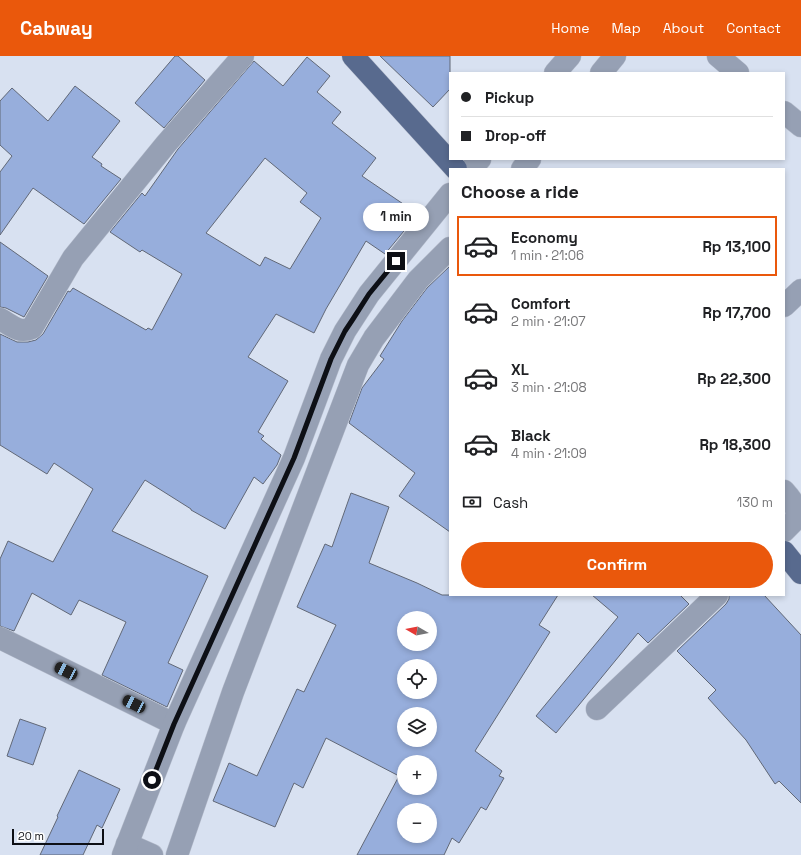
<!DOCTYPE html>
<html lang="en">
<head>
<meta charset="utf-8">
<style>
	:root { --surface:#fff; --page:#f6f6f6; --text:#202124; --muted:#757577; --line:#e0e0e0; --accent:#ea580c }
	body { margin:0; font-family:"Space Grotesk",sans-serif; background:var(--page); color:var(--text); height:100vh; display:flex; flex-direction:column; font-size:15px; white-space:nowrap }
	* { box-sizing:border-box; margin:0 }
	p { font-size:13px; color:var(--muted) }
	.icon { flex:none; width:22px; height:22px; fill:none; stroke:currentColor; stroke-width:2; stroke-linecap:round; stroke-linejoin:round }
	.map { position:relative; flex:1; overflow:hidden }
	.panel { position:absolute; left:449px; top:112px; width:336px; height:428px; display:flex; flex-direction:column; background:var(--surface); border-radius:0px; box-shadow:0 2px 6px #0003 }
	.panel>* { flex:none }
	.guide { position:absolute; left:449px; top:16px; width:336px; height:88px; border-radius:0px; box-shadow:0 2px 6px #0003; display:grid; align-content:center; height:88px; padding:0 12px; background:var(--surface) }
	.needle { width:26px; rotate:279deg }
	.tools { position:absolute; left:397px; top:555px; display:grid; gap:8px }
	.tools a { display:grid; place-items:center; width:40px; height:40px; border-radius:50%; background:var(--surface); box-shadow:0 2px 6px #0003; font-size:20px }
	.scale { position:absolute; left:12px; bottom:10px; width:92px; box-sizing:border-box; padding-left:4px; border:2px solid #0d0f15; border-top:0; font-size:11px; line-height:14px; white-space:nowrap; color:#0d0f15; -webkit-text-stroke:3px #fff; paint-order:stroke }
	.end { position:absolute; width:18px; height:18px; margin:-9px; border:5px solid #0d0f15; background:#fff; box-shadow:0 0 0 2px #fff }
	.from { border-radius:50% }
	.bubble { position:absolute; height:28px; border-radius:14px; background:var(--surface); box-shadow:0 2px 6px #0003; font-size:13px; font-weight:600; line-height:28px; text-align:center }
	.car { position:absolute; width:12px; height:24px; margin:-12px -6px; border-radius:5px; box-shadow:0 0 3px 1px #0007; background:linear-gradient(#222 24%,#8ab4d8 0 40%,#222 0 76%,#8ab4d8 0 86%,#222 0) }
	.guide b { display:flex; align-items:center; gap:14px; height:38px; font-size:15px }
	.guide b+b { border-top:1px solid var(--line) }
	.guide i { width:10px; height:10px; background:var(--text) }
	ul { padding:0; list-style:none }
	li { display:flex; align-items:center; gap:12px; height:60px; margin:0 8px 6px; padding:0 4px; border:2px solid transparent; border-radius:0px }
	li div { flex:1 }
	li b { display:block; font-size:15px }
	li em { font-style:normal; font-weight:600 }
	li.current { border-color:var(--accent) }
	li>.icon { width:36px; height:36px; stroke-width:1.5 }
	h2 { padding:0 12px; font-size:18px; line-height:48px }
	.pay { display:flex; align-items:center; gap:10px; height:44px; padding:0 12px; font-size:15px }
	.pay p { margin-inline-start:auto }
	.button { display:flex; gap:8px; margin-top:auto; padding:8px 12px }
	.button a { flex:1; height:46px; border-radius:24px; background:var(--accent); color:#fff; font-size:16px; font-weight:600; line-height:46px; text-align:center }
	header { display:flex; align-items:center; gap:24px; box-sizing:border-box; height:56px; padding:0 20px; background:var(--accent); color:#fff }
	header strong { font-size:19px }
	nav { display:flex; gap:22px; margin-inline-start:auto; font-size:14px }
	.map>svg:first-child { display:block }
	.building { fill:#97aedc; stroke:#616877; fill-rule:evenodd }
	.lines { fill:none; stroke-linecap:round; stroke-linejoin:round }
	.minor-casing { stroke:#b8bfce; stroke-width:23 }
	.major-casing { stroke:#b8bfce; stroke-width:23 }
	.minor { stroke:#96a0b4; stroke-width:22 }
	.major { stroke:#586a8e; stroke-width:22 }
	.route { stroke:#0d0f15; stroke-width:5 }
</style>
</head>
<body>
<header>
<strong>Cabway</strong>
<nav><a>Home</a><a>Map</a><a>About</a><a>Contact</a></nav>
</header>
<div class="map">
<svg width="801" height="799" viewBox="0 0 801 799">
	<rect width="100%" height="100%" fill="#d8e1f1"/>
	<g class="building">
		<path d="M175,0H178L205,24L164,72L135,47Z"/>
		<path d="M380,0H450V33L433,51Z"/>
		<path d="M307,1L330,20L317,36L341,56L332,67L376,102L362,120L418,158L385,198L366,185L326,253L314,277L276,258L248,301L288,325L258,376L264,380L261,383L281,399L277,409L263,428L254,421L225,473L191,454V453L145,424L112,475L208,520L168,607L183,614L167,651L102,619L126,566L79,544L71,559L32,537L14,575L0,570V503L8,485L53,506L93,433L54,407L47,418L0,389V278L17,286H28L36,284L43,278L68,235L70,236L73,232L146,274L148,272L152,274L182,218L142,194L140,196L110,176L142,137L145,140L178,93L254,5L283,30ZM265,102L307,137L300,146L321,162L290,213L265,201L260,210L206,177Z"/>
		<path d="M75,30L120,65L92,101L102,108L101,110L121,123L84,168L33,132L0,179V116L12,100L0,89V45L12,32L48,65Z"/>
		<path d="M0,186L48,220L24,261L6,252L0,251Z"/>
		<path d="M450,210V476L399,440L415,417L349,367L362,332L384,303L380,300L402,265L427,232Z"/>
		<path d="M351,437L389,451L369,507L417,527L442,539H558L539,569L550,576L475,695L502,715L499,720L504,722L486,754L481,751L459,787L452,782L444,799H357L399,720L326,682L303,732L294,727L275,771L213,745L229,707L257,720L297,633L304,636L336,569L297,551L325,488L332,491ZM404,562H430V588H404ZM404,610H430V636H404ZM404,658H430V684H404ZM404,706H430V732H404ZM404,754H430V780H404Z"/>
		<path d="M592,539H680L689,548L648,587L638,577L556,677L536,660L618,561Z"/>
		<path d="M729,539H764L801,579V747L779,725L775,728L746,684L708,642L716,634L677,595L726,548L729,543Z"/>
		<path d="M20,663L46,672L33,709L7,700Z"/>
		<path d="M79,714L120,733L102,772L97,769L83,799H40L58,761L57,760Z"/>
	</g>
	<g class="lines">
		<g class="minor-casing">
			<g id="minor">
				<path d="M718,0L738,17"/>
				<path d="M555,17L570,0"/>
				<path d="M601,17L615,0"/>
				<path d="M784,56L801,70"/>
				<path d="M471,113L480,103"/>
				<path d="M522,113L530,103"/>
				<path d="M784,250L801,234"/>
				<path d="M0,263C11,269 19,278 32,272L73,202L166,88L243,0"/>
				<path d="M784,435C792,444 797,450 797,462L784,475"/>
				<path d="M0,582L174,668"/>
				<path d="M597,653L717,539"/>
				<path d="M127,788L152,799"/>
				<path d="M123,799L174,668L294,402L331,303L345,275L369,238L450,138"/>
				<path d="M177,799L233,636L358,309L374,282L418,224L450,192"/>
			</g>
		</g>
		<g class="major-casing">
			<g id="major">
				<path d="M353,0L456,113"/>
				<path d="M784,496L801,517"/>
			</g>
		</g>
		<use href="#minor" class="minor"/>
		<use href="#major" class="major"/>
	</g>
	<g class="lines">
		<path class="route" d="M152,724L174,668L294,402L331,303L345,275L353,263L369,238L396,205"/>
	</g>
</svg>
<div class="tools">
<a><svg class="needle" viewBox="-14 -14 28 28"><path d="M0-13l5 13h-10z" fill="#e53935"/><path d="M0 13l5-13h-10z" fill="#757577"/></svg></a>
<a><svg class="icon" aria-label="locate" viewBox="0 0 24 24"><circle cx="12" cy="12" r="6"/><path d="M12 2v4M12 18v4M2 12h4M18 12h4"/></svg></a>
<a><svg class="icon" aria-label="layers" viewBox="0 0 24 24"><path d="M12 4l9 5-9 5-9-5zM3 14l9 5 9-5"/></svg></a>
<a>+</a>
<a>−</a>
</div>
<div class="scale">20 m</div>
<i class="end from" style="left:152px;top:724px"></i>
<i class="end" style="left:396px;top:205px"></i>
<div class="bubble" style="left:363px;top:147px;width:66px">1 min</div>
<i class="car" style="left:66px;top:615px;rotate:296deg"></i>
<i class="car" style="left:134px;top:648px;rotate:296deg"></i>
<div class="guide">
<b><i class="from"></i>Pickup</b>
<b><i></i>Drop-off</b>
</div>
<section class="panel">
<h2>Choose a ride</h2>
<ul>
<li class="current"><svg class="icon" aria-label="car" viewBox="0 0 24 24"><path d="M5 17H2v-5l4-1 3-4h7l3 4 3 1v5h-3M9 17h6M6 11h13"/><circle cx="7" cy="17" r="2"/><circle cx="17" cy="17" r="2"/></svg><div><b>Economy</b><p>1 min · 21:06</p></div><em>Rp 13,100</em></li>
<li><svg class="icon" aria-label="car" viewBox="0 0 24 24"><path d="M5 17H2v-5l4-1 3-4h7l3 4 3 1v5h-3M9 17h6M6 11h13"/><circle cx="7" cy="17" r="2"/><circle cx="17" cy="17" r="2"/></svg><div><b>Comfort</b><p>2 min · 21:07</p></div><em>Rp 17,700</em></li>
<li><svg class="icon" aria-label="car" viewBox="0 0 24 24"><path d="M5 17H2v-5l4-1 3-4h7l3 4 3 1v5h-3M9 17h6M6 11h13"/><circle cx="7" cy="17" r="2"/><circle cx="17" cy="17" r="2"/></svg><div><b>XL</b><p>3 min · 21:08</p></div><em>Rp 22,300</em></li>
<li><svg class="icon" aria-label="car" viewBox="0 0 24 24"><path d="M5 17H2v-5l4-1 3-4h7l3 4 3 1v5h-3M9 17h6M6 11h13"/><circle cx="7" cy="17" r="2"/><circle cx="17" cy="17" r="2"/></svg><div><b>Black</b><p>4 min · 21:09</p></div><em>Rp 18,300</em></li>
</ul>
<div class="pay"><svg class="icon" aria-label="cash" viewBox="0 0 24 24"><path d="M3 7h18v10H3z"/><circle cx="12" cy="12" r="2"/></svg>Cash<p>130 m</p></div>
<div class="button"><a>Confirm</a></div>
</section>
</div>
</body>
</html>
